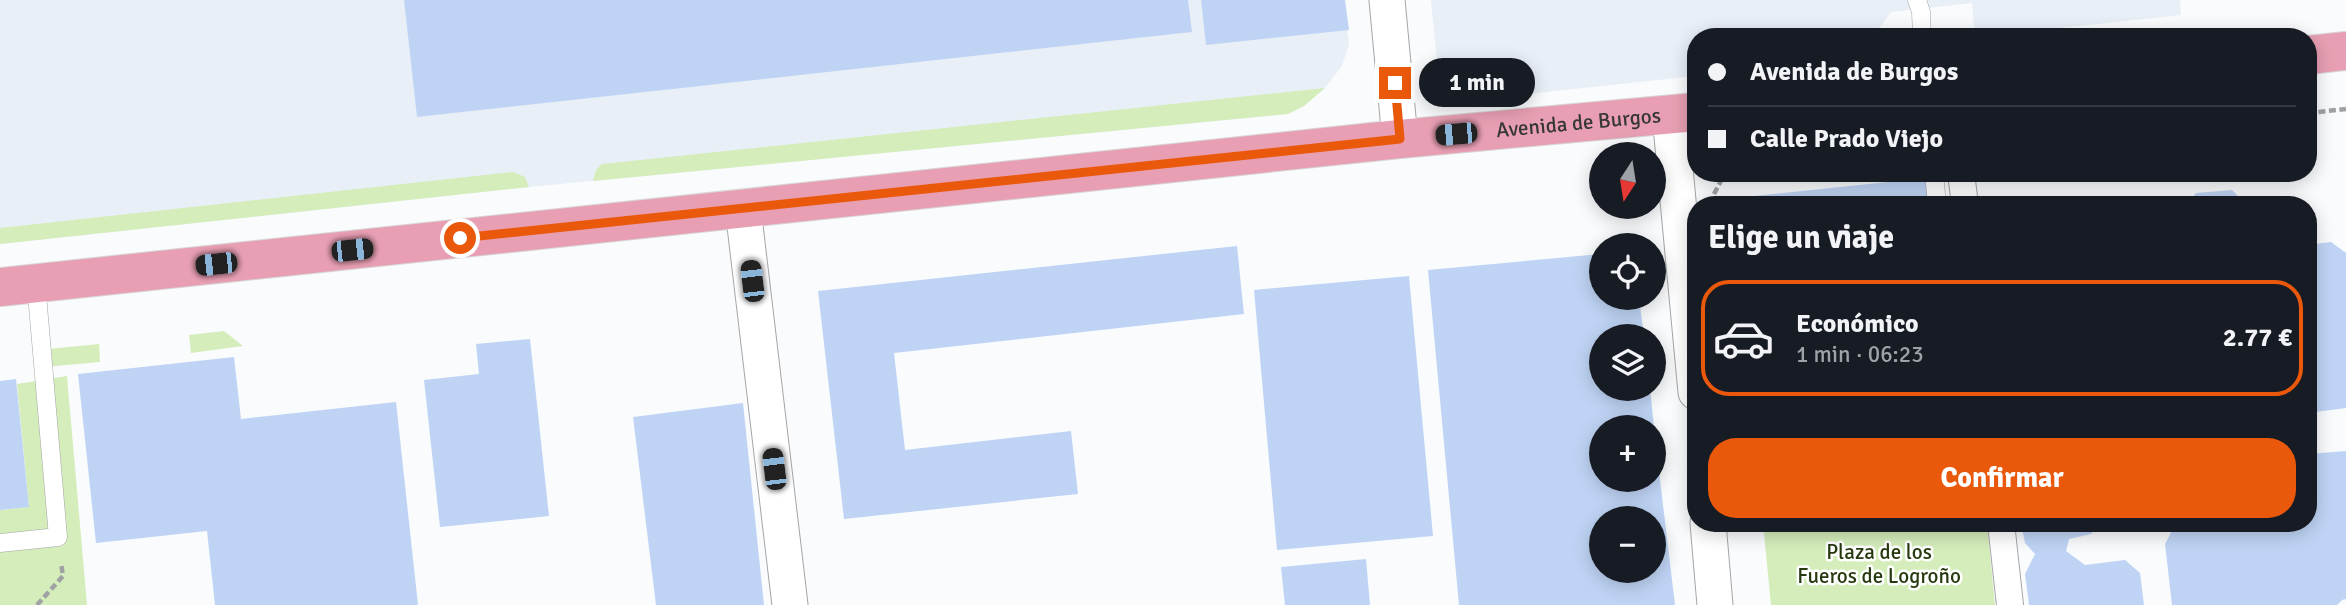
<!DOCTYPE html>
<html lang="es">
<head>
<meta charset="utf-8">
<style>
	:root { --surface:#171b24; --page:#20242c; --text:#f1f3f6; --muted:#9ea1a6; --line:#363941; --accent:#ea580c }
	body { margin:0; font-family:Signika,sans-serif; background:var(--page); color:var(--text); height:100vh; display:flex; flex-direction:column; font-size:26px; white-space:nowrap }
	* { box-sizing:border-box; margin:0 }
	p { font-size:23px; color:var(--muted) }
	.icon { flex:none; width:38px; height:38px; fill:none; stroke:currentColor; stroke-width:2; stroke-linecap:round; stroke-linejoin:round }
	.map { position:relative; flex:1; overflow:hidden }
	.sheet { position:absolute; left:1687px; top:196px; width:630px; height:336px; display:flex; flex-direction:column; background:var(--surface); border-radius:28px; box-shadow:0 4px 18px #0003 }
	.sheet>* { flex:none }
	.guide { position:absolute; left:1687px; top:28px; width:630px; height:154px; border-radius:28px; box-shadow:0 4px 18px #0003; display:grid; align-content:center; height:154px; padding:0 21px; background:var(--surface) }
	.needle { width:46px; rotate:192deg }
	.fabs { position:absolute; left:1589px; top:142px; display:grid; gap:14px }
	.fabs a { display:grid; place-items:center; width:77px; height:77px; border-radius:50%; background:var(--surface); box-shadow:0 4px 18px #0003; font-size:35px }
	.end { position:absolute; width:32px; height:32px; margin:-16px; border:9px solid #ea580c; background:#fff; box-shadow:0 0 0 4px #fff }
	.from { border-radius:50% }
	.bubble { position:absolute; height:49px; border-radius:24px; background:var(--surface); box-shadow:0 4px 18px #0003; font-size:23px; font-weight:700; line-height:49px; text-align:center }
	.car { position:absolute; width:21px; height:42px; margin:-21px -10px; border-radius:9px; box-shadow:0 0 5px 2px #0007; background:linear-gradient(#222 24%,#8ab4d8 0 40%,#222 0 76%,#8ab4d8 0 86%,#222 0) }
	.guide b { display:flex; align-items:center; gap:24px; height:66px; font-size:26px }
	.guide b+b { border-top:2px solid var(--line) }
	.guide i { width:18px; height:18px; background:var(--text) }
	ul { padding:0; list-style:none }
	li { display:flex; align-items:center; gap:21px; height:116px; margin:0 14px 10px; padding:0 7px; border:4px solid var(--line); border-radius:28px }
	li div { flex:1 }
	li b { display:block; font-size:26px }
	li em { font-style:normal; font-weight:700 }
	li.current { border-color:var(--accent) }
	li>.icon { width:63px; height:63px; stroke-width:1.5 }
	h2 { padding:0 21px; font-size:32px; line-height:84px }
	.primary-button { display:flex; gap:14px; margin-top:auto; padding:14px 21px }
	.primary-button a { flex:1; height:80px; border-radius:28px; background:var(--accent); color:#fff; font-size:28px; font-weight:700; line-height:80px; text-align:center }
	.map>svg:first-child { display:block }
	.built { fill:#e9eff7 }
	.green { fill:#d4edbb }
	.building { fill:#bfd4f5; fill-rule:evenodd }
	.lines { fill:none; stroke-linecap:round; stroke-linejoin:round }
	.service-casing { stroke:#a4a5a7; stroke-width:19 }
	.pedestrian-casing { stroke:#a4a5a7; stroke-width:28 }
	.minor-casing { stroke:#a4a5a7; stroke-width:37 }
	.primary-casing { stroke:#d7d7d7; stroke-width:40 }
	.path { stroke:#9fa1a2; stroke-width:4.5; stroke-dasharray:7 3.5; stroke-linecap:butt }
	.service { stroke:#fff; stroke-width:18 }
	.pedestrian { stroke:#fff; stroke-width:26 }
	.minor { stroke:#fff; stroke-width:35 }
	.primary { stroke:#e89fb3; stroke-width:38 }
	.route { stroke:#ea580c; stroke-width:9 }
	.labels { text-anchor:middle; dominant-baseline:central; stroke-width:5; stroke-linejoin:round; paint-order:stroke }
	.street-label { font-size:21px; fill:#353636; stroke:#fff }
	.park-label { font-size:21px; fill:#273a0f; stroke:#fff }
</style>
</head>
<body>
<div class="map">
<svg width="2346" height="605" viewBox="0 0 2346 605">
	<rect width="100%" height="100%" fill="#f9fbfd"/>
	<g class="built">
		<path d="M0,0H1344L1349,44L1342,66L1325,88L1304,106L1288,114L529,187L0,244Z"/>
		<path d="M1431,0H2180L2181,15L1975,37L1972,3L1891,12L1873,37H1696V76L1461,101L1437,62Z"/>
	</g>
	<g class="green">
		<path d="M1325,88L1304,106L1288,114L593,181L596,170L602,164Z"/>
		<path d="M513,172L525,177L529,187L0,244V228Z"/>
		<path d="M224,331L243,346L191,353L189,335Z"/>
		<path d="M99,344L100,362L44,367L48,349Z"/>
		<path d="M67,376L87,605H0V510L29,507L17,384Z"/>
		<path d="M1763,523H1987L1995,605H1771Z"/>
	</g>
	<g class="building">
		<path d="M404,0H1188L1192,32L417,117Z"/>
		<path d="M1201,0H1345L1349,30L1206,45Z"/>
		<path d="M1926,178L1928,205H1737L1736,198Z"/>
		<path d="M2232,190L2243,201L2274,200L2283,205H2187L2196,193Z"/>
		<path d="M2331,242L2346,253V408L2308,413V245Z"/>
		<path d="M1237,246L1244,314L894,353L905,450L1071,431L1078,494L844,519L818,291Z"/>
		<path d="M1601,254V298H1639L1644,336H1601V388H1650L1654,427H1601V480H1654L1655,438L1675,605H1459L1428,270ZM1601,518H1654V570H1601Z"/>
		<path d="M1409,276L1433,536L1277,550L1254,290Z"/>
		<path d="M530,339L549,516L440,527L424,380L479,374L476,344Z"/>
		<path d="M234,357L241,419L396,402L418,605H215L207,531L96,543L78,374Z"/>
		<path d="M16,379L29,507L0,510V381Z"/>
		<path d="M743,403L764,605H656L633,417Z"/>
		<path d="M2346,451V599L2342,600L2337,605H2172L2165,544L2173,529L2234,523H2308V454Z"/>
		<path d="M2021,523H2099L2091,534L2069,539L2066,551L2085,565L2125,560L2140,573L2144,605H2029L2025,574L2035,554L2025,543Z"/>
		<path d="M1366,559L1370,605H1285L1281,567Z"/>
	</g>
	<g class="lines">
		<g class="service-casing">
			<g id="service">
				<path d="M1917,0L1921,12L1922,37"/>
				<path d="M1934,173L1937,205"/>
				<path d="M0,543L58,537L36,283"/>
			</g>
		</g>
		<g class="pedestrian-casing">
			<g id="pedestrian">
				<path d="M1961,173L1965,205"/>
				<path d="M2001,523L2010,605"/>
			</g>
		</g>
		<g class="minor-casing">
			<g id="minor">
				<path d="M1387,0L1400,139"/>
				<path d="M1670,115L1696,392"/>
				<path d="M743,209L790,605"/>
				<path d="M1708,523L1715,605"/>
			</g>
		</g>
		<g class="primary-casing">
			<g id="primary">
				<path d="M2308,55L2346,51"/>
				<path id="s1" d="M0,287L1400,139L1696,112"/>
			</g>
		</g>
		<g class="path">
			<path d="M2308,113L2346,109"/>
			<path d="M1714,194L1723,177L1729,173"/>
			<path d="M37,605L63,576L61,563"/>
		</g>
		<use href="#service" class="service"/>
		<use href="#pedestrian" class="pedestrian"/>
		<use href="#minor" class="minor"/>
		<use href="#primary" class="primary"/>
	</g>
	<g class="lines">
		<path class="route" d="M460,238L1400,139L1395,83"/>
	</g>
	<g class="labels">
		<g class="street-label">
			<text stroke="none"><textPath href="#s1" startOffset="1587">Avenida de Burgos</textPath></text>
		</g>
		<g class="park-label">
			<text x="1879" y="552">Plaza de los<tspan x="1879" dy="24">Fueros de Logroño</tspan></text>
		</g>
	</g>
</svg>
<div class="fabs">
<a><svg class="needle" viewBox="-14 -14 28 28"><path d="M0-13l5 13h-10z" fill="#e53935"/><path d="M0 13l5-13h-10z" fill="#9ea1a6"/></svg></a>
<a><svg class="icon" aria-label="locate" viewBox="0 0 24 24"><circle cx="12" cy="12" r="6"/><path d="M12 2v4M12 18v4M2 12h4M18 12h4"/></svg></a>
<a><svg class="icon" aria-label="layers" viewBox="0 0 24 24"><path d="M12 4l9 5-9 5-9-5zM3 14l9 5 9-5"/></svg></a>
<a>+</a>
<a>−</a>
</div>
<i class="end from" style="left:460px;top:238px"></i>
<i class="end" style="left:1395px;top:83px"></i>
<div class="bubble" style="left:1419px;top:58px;width:116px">1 min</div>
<i class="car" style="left:1456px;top:134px;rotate:265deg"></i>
<i class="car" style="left:352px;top:250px;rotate:84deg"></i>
<i class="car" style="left:216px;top:264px;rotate:264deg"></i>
<i class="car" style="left:752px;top:281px;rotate:353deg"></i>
<i class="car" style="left:774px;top:469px;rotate:353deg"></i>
<div class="guide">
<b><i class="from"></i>Avenida de Burgos</b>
<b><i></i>Calle Prado Viejo</b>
</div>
<section class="sheet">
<h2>Elige un viaje</h2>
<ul>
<li class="current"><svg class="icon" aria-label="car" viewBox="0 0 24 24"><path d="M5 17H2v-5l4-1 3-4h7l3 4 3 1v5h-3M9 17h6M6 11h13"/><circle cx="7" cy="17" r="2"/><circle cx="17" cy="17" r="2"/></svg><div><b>Económico</b><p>1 min · 06:23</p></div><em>2.77 €</em></li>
</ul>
<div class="primary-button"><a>Confirmar</a></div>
</section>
</div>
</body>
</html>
